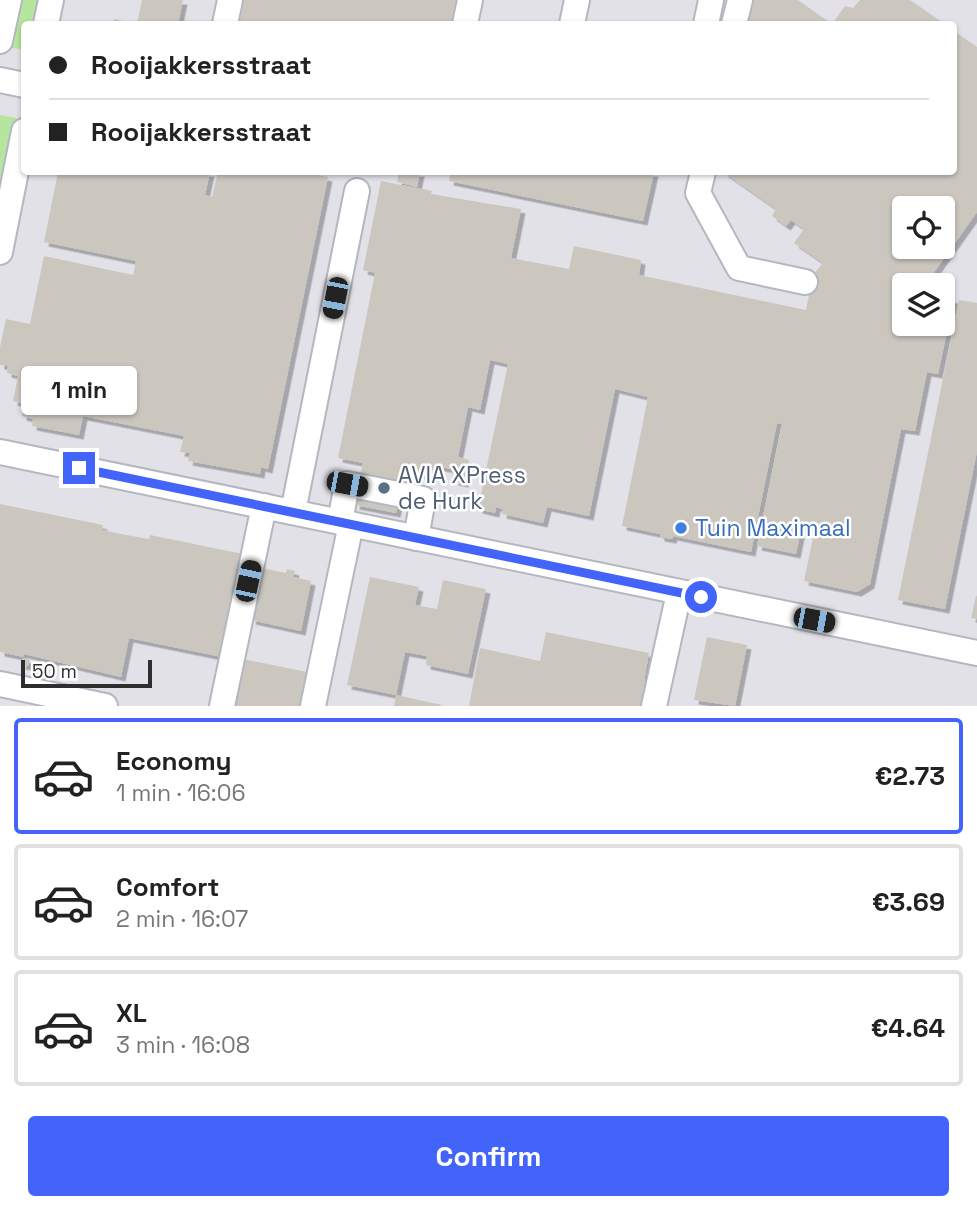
<!DOCTYPE html>
<html lang="en">
<head>
<meta charset="utf-8">
<style>
	:root { --surface:#fff; --page:#f2f2f2; --text:#222; --muted:#767676; --line:#e0e0e0; --accent:#4264fb }
	body { margin:0; font-family:"Space Grotesk",sans-serif; background:var(--page); color:var(--text); height:100vh; display:flex; flex-direction:column; font-size:26px; white-space:nowrap }
	* { box-sizing:border-box; margin:0 }
	p { font-size:23px; color:var(--muted) }
	.icon { flex:none; width:38px; height:38px; fill:none; stroke:currentColor; stroke-width:2; stroke-linecap:round; stroke-linejoin:round }
	.map { position:relative; height:706px; overflow:hidden }
	.side { display:flex; flex-direction:column; background:var(--surface); flex:1 }
	.side>* { flex:none }
	.hud { position:absolute; left:21px; top:21px; width:936px; height:154px; border-radius:7px; box-shadow:0 2px 5px #0004; display:grid; align-content:center; height:154px; padding:0 28px; background:var(--surface) }
	.buttons { position:absolute; left:892px; top:196px; display:grid; gap:14px }
	.buttons a { display:grid; place-items:center; width:63px; height:63px; border-radius:7px; background:var(--surface); box-shadow:0 2px 5px #0004; font-size:35px }
	.scale { position:absolute; left:21px; bottom:18px; width:131px; box-sizing:border-box; padding-left:7px; border:4px solid #2e2e2e; border-top:0; font-size:19px; line-height:24px; white-space:nowrap; color:#2e2e2e; -webkit-text-stroke:5px #fff; paint-order:stroke }
	.end { position:absolute; width:32px; height:32px; margin:-16px; border:9px solid #4264fb; background:#fff; box-shadow:0 0 0 4px #fff }
	.from { border-radius:50% }
	.bubble { position:absolute; height:49px; border-radius:7px; background:var(--surface); box-shadow:0 2px 5px #0004; font-size:23px; font-weight:600; line-height:49px; text-align:center }
	.car { position:absolute; width:21px; height:42px; margin:-21px -10px; border-radius:9px; box-shadow:0 0 5px 2px #0007; background:linear-gradient(#222 24%,#8ab4d8 0 40%,#222 0 76%,#8ab4d8 0 86%,#222 0) }
	.hud b { display:flex; align-items:center; gap:24px; height:66px; font-size:26px }
	.hud b+b { border-top:2px solid var(--line) }
	.hud i { width:18px; height:18px; background:var(--text) }
	ul { padding:12px 0 0; list-style:none }
	li { display:flex; align-items:center; gap:21px; height:116px; margin:0 14px 10px; padding:0 14px; border:4px solid var(--line); border-radius:7px }
	li div { flex:1 }
	li b { display:block; font-size:26px }
	li em { font-style:normal; font-weight:600 }
	li.selected { border-color:var(--accent) }
	li>.icon { width:63px; height:63px; stroke-width:1.5 }
	.button { display:flex; gap:14px; margin-top:auto; padding:14px 28px }
	.button a { flex:1; height:80px; border-radius:7px; background:var(--accent); color:#fff; font-size:28px; font-weight:600; line-height:80px; text-align:center }
	.map>svg:first-child { display:block }
	.industrial { fill:#e3e1e8; fill-rule:evenodd }
	.green { fill:#b6e59e }
	.building { fill:#cbc7bf; fill-rule:evenodd; filter:url(#shadow) }
	.lines { fill:none; stroke-linecap:round; stroke-linejoin:round }
	.minor-casing { stroke:#b4b7c1; stroke-width:28 }
	.minor { stroke:#fff; stroke-width:24 }
	.route { stroke:#4264fb; stroke-width:9 }
	.service-dot { fill:#5c6f8a; stroke:#fff; stroke-width:2.5 }
	.shop-dot { fill:#3f7fe0; stroke:#fff; stroke-width:2.5 }
	.labels { text-anchor:middle; dominant-baseline:central; stroke-width:5; stroke-linejoin:round; paint-order:stroke }
	.service-label { font-size:23px; fill:#4e5e75; stroke:#fff; text-anchor:start }
	.shop-label { font-size:23px; fill:#366cbe; stroke:#fff; text-anchor:start }
</style>
</head>
<body>
<div class="map">
<svg width="977" height="706" viewBox="0 0 977 706">
	<defs>
		<filter id="shadow"><feDropShadow dx="4.5" dy="4.5" stdDeviation="0" flood-color="#0004"/></filter>
	</defs>
	<rect width="100%" height="100%" fill="#efe9e1"/>
	<path class="industrial" d="M0,0H977V706H0ZM24,24H954V172H24ZM905,208H943V247H905ZM905,285H943V324H905Z"/>
	<g class="green">
		<path d="M21,0H41L36,24H24V50L12,48Z"/>
		<path d="M0,115L17,118L0,200Z"/>
	</g>
	<g class="building">
		<path d="M142,0H183L178,24H137Z"/>
		<path d="M244,0H457L452,24H239Z"/>
		<path d="M749,0H798L832,24L845,6L853,8L860,0H910L945,24H744Z"/>
		<path d="M114,19L133,23V24H113Z"/>
		<path d="M954,31L977,47V212L925,285H905V324H943V297L954,299L938,374L927,372L915,431L901,429L870,584L857,592L804,581L815,528L802,525L796,554L757,546L782,424L777,423L751,552L673,536L672,539L660,537V534L622,526L648,397L615,389L589,516L547,507L543,523L502,514L503,509L496,507L495,513L478,509L508,364L490,360L480,410L468,407L458,457L469,460L464,483L454,481L457,470L434,466L432,477L405,471L396,513L355,505L363,463L338,458L375,273L363,270L381,181L432,191L431,194L521,209L511,258L569,269L574,246L641,260L639,275L806,310L813,275L823,263L794,243L804,229L791,220L786,226L772,216L776,209L723,172H954ZM905,208H943V247H905Z"/>
		<path d="M58,172H210L205,195L212,197L218,172H303L328,177L268,469L261,467L260,474L188,461L190,453L180,452L184,436L83,416L79,435L32,426L33,419L22,416L24,404L13,401L18,376L7,373L8,366L0,365V347L6,319L30,324L44,256L133,275L136,261L44,242Z"/>
		<path d="M399,172H420L417,187L397,182Z"/>
		<path d="M451,172H654L643,221L449,181Z"/>
		<path d="M959,300L977,303V451L945,609L898,600Z"/>
		<path d="M0,504L103,525L102,530L121,534L149,539L150,535L243,554L222,657L129,638L121,677L24,654V657L0,652Z"/>
		<path d="M261,568L286,573L287,569L295,571L293,577L311,581L301,631L251,620Z"/>
		<path d="M370,577L419,587L415,605L437,609L443,580L486,589L468,674L426,665L427,656L405,652L396,695L347,685Z"/>
		<path d="M976,596H977V619L971,618Z"/>
		<path d="M546,632L649,653L644,681L648,682L649,706H469L480,648L540,661Z"/>
		<path d="M707,637L747,645L735,706L694,700Z"/>
		<path d="M23,658L30,659L28,666L21,665Z"/>
		<path d="M243,659L307,672L300,706H233Z"/>
		<path d="M396,695L442,705L441,706H394Z"/>
	</g>
	<g class="lines">
		<g class="minor-casing">
			<g id="minor">
				<path d="M46,24L51,0"/>
				<path d="M225,24L230,0"/>
				<path d="M465,24L470,0"/>
				<path d="M572,24L577,0"/>
				<path d="M706,24L711,0"/>
				<path d="M734,24L740,0"/>
				<path d="M0,41L9,0"/>
				<path d="M0,80L24,85"/>
				<path d="M703,172L698,193L739,268L805,282"/>
				<path d="M0,252L24,131"/>
				<path d="M0,452L977,653"/>
				<path d="M293,512L357,191"/>
				<path d="M340,522L347,484L423,499L416,538"/>
				<path d="M0,684L105,706"/>
				<path d="M222,706L264,506"/>
				<path d="M313,706L351,524"/>
				<path d="M654,706L679,593"/>
			</g>
		</g>
		<use href="#minor" class="minor"/>
	</g>
	<g class="lines">
		<path class="route" d="M79,468L701,597"/>
	</g>
	<circle class="service-dot" cx="384" cy="488" r="7"/>
	<circle class="shop-dot" cx="681" cy="528" r="7"/>
	<g class="labels">
		<g class="service-label">
			<text x="398" y="475">AVIA XPress<tspan x="398" dy="26">de Hurk</tspan></text>
		</g>
		<g class="shop-label">
			<text x="695" y="528">Tuin Maximaal</text>
		</g>
	</g>
</svg>
<div class="buttons">
<a><svg class="icon" aria-label="locate" viewBox="0 0 24 24"><circle cx="12" cy="12" r="6"/><path d="M12 2v4M12 18v4M2 12h4M18 12h4"/></svg></a>
<a><svg class="icon" aria-label="layers" viewBox="0 0 24 24"><path d="M12 4l9 5-9 5-9-5zM3 14l9 5 9-5"/></svg></a>
</div>
<div class="scale">50 m</div>
<i class="end from" style="left:701px;top:597px"></i>
<i class="end" style="left:79px;top:468px"></i>
<div class="bubble" style="left:21px;top:366px;width:116px">1 min</div>
<i class="car" style="left:335px;top:298px;rotate:191deg"></i>
<i class="car" style="left:347px;top:484px;rotate:101deg"></i>
<i class="car" style="left:248px;top:581px;rotate:12deg"></i>
<i class="car" style="left:814px;top:620px;rotate:101deg"></i>
<div class="hud">
<b><i class="from"></i>Rooijakkersstraat</b>
<b><i></i>Rooijakkersstraat</b>
</div>
</div>
<section class="side">
<ul>
<li class="selected"><svg class="icon" aria-label="car" viewBox="0 0 24 24"><path d="M5 17H2v-5l4-1 3-4h7l3 4 3 1v5h-3M9 17h6M6 11h13"/><circle cx="7" cy="17" r="2"/><circle cx="17" cy="17" r="2"/></svg><div><b>Economy</b><p>1 min · 16:06</p></div><em>€2.73</em></li>
<li><svg class="icon" aria-label="car" viewBox="0 0 24 24"><path d="M5 17H2v-5l4-1 3-4h7l3 4 3 1v5h-3M9 17h6M6 11h13"/><circle cx="7" cy="17" r="2"/><circle cx="17" cy="17" r="2"/></svg><div><b>Comfort</b><p>2 min · 16:07</p></div><em>€3.69</em></li>
<li><svg class="icon" aria-label="car" viewBox="0 0 24 24"><path d="M5 17H2v-5l4-1 3-4h7l3 4 3 1v5h-3M9 17h6M6 11h13"/><circle cx="7" cy="17" r="2"/><circle cx="17" cy="17" r="2"/></svg><div><b>XL</b><p>3 min · 16:08</p></div><em>€4.64</em></li>
</ul>
<div class="button"><a>Confirm</a></div>
</section>
</body>
</html>
